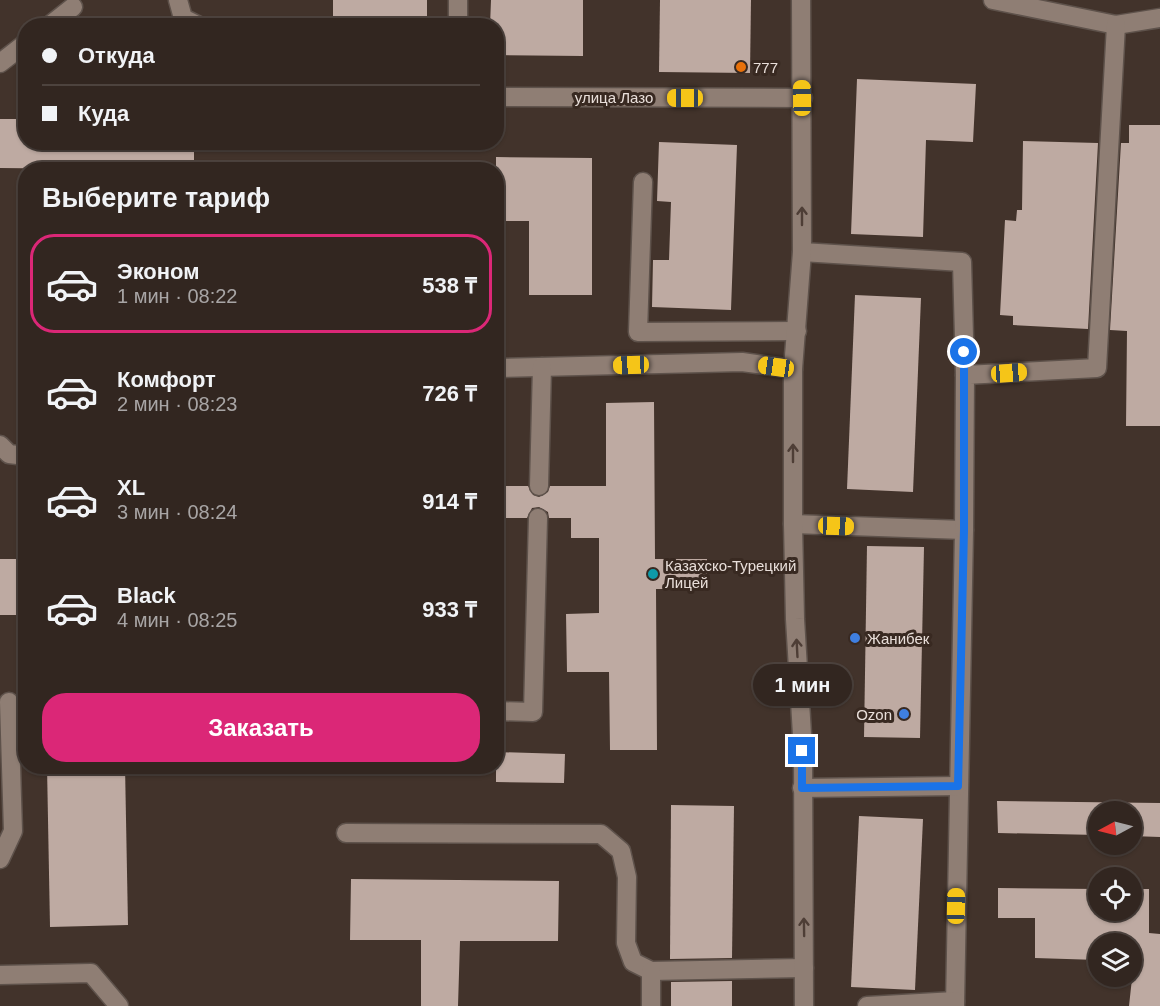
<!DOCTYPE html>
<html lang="ru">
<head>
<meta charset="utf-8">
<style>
	:root { --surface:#322620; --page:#3a2e29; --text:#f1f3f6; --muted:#a8a5a5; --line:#4d433e; --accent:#db2777 }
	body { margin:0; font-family:Helvetica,sans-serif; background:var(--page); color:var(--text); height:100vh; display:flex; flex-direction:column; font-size:22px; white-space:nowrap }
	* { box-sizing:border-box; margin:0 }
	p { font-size:20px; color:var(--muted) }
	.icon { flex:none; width:33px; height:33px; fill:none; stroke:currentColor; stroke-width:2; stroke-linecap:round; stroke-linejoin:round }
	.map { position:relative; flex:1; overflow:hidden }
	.sheet { position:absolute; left:18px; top:162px; width:486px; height:612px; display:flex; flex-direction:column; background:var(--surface); border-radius:24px; box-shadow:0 2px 4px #0004,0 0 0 2px var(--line) }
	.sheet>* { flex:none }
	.banner { position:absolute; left:18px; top:18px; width:486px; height:132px; border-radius:24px; box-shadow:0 2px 4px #0004,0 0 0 2px var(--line); display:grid; align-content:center; height:132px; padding:0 24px; background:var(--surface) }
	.needle { width:39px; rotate:263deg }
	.fabs { position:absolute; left:1088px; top:801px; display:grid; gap:12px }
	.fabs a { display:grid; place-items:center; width:54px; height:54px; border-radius:50%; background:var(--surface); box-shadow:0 2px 4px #0004,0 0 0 2px var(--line); font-size:30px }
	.end { position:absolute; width:27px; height:27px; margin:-14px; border:8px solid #1a73e8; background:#fff; box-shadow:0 0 0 3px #fff }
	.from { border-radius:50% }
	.bubble { position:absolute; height:42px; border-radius:21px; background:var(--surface); box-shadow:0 2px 4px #0004,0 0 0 2px var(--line); font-size:20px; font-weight:700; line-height:42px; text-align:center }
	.car { position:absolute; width:18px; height:36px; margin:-18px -9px; border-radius:8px; box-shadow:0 0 4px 2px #0007; background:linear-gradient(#f5c518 24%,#345 0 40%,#f5c518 0 76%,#345 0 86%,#f5c518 0) }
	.banner b { display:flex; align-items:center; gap:21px; height:57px; font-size:22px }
	.banner b+b { border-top:2px solid var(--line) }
	.banner i { width:15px; height:15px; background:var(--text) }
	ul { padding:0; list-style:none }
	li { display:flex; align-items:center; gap:18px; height:99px; margin:0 12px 9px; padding:0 12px; border:3px solid transparent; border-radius:24px }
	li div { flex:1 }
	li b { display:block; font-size:22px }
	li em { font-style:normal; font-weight:700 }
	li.current { border-color:var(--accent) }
	li>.icon { width:54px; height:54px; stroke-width:1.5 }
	h2 { padding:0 24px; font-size:27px; line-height:72px }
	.primary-button { display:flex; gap:12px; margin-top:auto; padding:12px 24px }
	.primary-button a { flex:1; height:69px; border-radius:24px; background:var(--accent); color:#fff; font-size:24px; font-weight:700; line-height:69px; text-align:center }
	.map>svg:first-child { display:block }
	.pitch { fill:#324c3f }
	.building { fill:#beaaa2 }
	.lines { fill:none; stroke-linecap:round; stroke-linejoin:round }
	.service-casing { stroke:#5e524b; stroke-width:21 }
	.minor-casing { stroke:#5e524b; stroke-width:21 }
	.service { stroke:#8f7e74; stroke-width:18 }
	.minor { stroke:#8f7e74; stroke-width:18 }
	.oneway { stroke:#4e3e36 }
	.route { stroke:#1a73e8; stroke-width:8 }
	.food-dot { fill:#e8710a; stroke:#382921; stroke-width:2 }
	.culture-dot { fill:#0f9aa8; stroke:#382921; stroke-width:2 }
	.shop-dot { fill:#3f7fe0; stroke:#382921; stroke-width:2 }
	.labels { text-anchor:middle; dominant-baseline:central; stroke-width:6; stroke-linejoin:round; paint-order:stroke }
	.poi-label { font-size:15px; fill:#e9dfda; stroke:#382921; text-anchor:start }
	.street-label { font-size:15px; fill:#e9dfda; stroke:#382921 }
</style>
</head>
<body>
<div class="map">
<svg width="1160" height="1006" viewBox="0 0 1160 1006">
	<rect width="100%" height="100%" fill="#42332b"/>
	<path class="pitch" d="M497,577H499V678H496Z"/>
	<g class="building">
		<rect x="333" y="0" width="94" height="26"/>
		<path d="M491,0H583V56L496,55V26H490Z"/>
		<path d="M660,0H751L750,73L659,72Z"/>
		<path d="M857,79L976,84L973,142L926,140L923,237L851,234Z"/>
		<path d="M0,119H26V142H194V170L0,168Z"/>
		<path d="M1129,125H1160V426H1126L1127,331L1110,330L1121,143H1129Z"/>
		<path d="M1023,141L1098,143L1088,329L1013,325V316L1000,315L1005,220L1016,221L1017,210H1022Z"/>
		<path d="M659,142L737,145L731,310L652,307L653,260H669L671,202L657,201Z"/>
		<path d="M496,157L592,158V295H529V221H496Z"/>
		<path d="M855,295L921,298L913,492L847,489Z"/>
		<path d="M654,402L655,559H707V589H656L657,750H610L609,672H567L566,614L599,613V538H571V518H549L548,512L539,507L532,508L527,518H496V486H528L533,495L539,497L548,492L550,486H606V403Z"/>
		<path d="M867,546L924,547L920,738L864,737Z"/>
		<rect x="0" y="559" width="26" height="56"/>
		<path d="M496,752L565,754L564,783L496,782Z"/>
		<path d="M47,766H125L128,925L50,927Z"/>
		<path d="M997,801L1160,803V837L1131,836V812H1098V835L998,833Z"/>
		<path d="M671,805L734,806L732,958L670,959Z"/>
		<path d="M859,816L923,819L915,990L851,987Z"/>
		<path d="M351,879L559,881L558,941H460L458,1006H421V940H350Z"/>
		<path d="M998,888L1098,889V910H1131V889H1149V933L1160,934V1006H1129L1134,960H1131V944H1098V960L1035,958V918H998Z"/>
		<path d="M732,981V1006H671V982Z"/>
	</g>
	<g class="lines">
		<g class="service-casing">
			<g id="service">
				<path d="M178,0L183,18L199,26"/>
				<path d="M993,0L1116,25L1160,18"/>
				<path d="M49,26L73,7"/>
				<path d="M458,26V0"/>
				<path d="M0,63L26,43"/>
				<path d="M496,97L803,98"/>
				<path d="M643,182L638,332L797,331"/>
				<path d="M802,252L962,262L965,375"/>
				<path d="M496,368L742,362L793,369"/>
				<path d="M0,445L9,454L26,456"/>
				<path d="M539,486L542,367"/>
				<path d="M793,524L964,530L955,1006"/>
				<path d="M964,530L965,375L1097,368L1116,25"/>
				<path d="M496,711L533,712L538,518"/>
				<path d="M802,788L958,786"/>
				<path d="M346,833L601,834L621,851L627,877L626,943L633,962L651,971L804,968"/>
				<path d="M0,859L13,831L9,702"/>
				<path d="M0,975L91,973L119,1006"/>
				<path d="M651,1006V971"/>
				<path d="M867,1006L955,1001"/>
			</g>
		</g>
		<g class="minor-casing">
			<path id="minor" d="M801,0L802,252L793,369V524L795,619L803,751L804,1006"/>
		</g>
		<use href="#service" class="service"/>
		<use href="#minor" class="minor"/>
	</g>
	<defs><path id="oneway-shaft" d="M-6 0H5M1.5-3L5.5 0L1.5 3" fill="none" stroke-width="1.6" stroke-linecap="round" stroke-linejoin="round" transform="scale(1.5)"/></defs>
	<g class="oneway">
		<use href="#oneway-shaft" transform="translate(802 216) rotate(-90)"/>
		<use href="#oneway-shaft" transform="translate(793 453) rotate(-90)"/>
		<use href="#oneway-shaft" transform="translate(797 648) rotate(-93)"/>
		<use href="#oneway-shaft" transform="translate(804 927) rotate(-91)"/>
	</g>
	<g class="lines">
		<path class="route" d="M802,751V788L958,786L964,530V352"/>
	</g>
	<circle class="food-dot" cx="741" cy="67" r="6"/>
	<circle class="culture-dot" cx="653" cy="574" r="6"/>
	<g class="shop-dot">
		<circle cx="855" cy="638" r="6"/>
		<circle cx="904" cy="714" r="6"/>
	</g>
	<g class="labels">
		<g class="poi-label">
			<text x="753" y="67">777</text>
			<text x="665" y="565">Казахско-Турецкий<tspan x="665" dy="17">Лицей</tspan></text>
			<text x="867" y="638">Жанибек</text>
			<text x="892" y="714" text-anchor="end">Ozon</text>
		</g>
		<g class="street-label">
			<text x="614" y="97">улица Лазо</text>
		</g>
	</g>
</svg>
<div class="fabs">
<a><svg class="needle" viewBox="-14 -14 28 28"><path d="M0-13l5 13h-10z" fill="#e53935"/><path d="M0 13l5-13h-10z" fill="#a8a5a5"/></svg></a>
<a><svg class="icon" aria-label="locate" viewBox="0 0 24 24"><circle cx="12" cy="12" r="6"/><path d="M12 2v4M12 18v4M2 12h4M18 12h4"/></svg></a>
<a><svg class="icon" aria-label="layers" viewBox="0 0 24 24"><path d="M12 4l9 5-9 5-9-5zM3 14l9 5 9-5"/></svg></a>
</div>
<i class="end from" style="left:964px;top:352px"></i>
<i class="end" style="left:802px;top:751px"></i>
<div class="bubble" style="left:753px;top:664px;width:99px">1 мин</div>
<i class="car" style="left:685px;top:98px;rotate:270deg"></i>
<i class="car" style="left:802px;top:98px;rotate:359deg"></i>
<i class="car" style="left:631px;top:365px;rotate:268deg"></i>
<i class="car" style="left:776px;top:367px;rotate:278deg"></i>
<i class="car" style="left:1009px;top:373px;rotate:86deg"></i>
<i class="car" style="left:836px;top:526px;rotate:92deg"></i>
<i class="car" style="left:956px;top:906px;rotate:1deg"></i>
<div class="banner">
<b><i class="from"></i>Откуда</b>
<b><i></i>Куда</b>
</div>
<section class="sheet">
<h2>Выберите тариф</h2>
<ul>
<li class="current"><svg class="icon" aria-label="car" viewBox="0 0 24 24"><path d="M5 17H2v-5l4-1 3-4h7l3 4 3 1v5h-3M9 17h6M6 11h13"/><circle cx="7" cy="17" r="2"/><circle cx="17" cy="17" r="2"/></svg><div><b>Эконом</b><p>1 мин · 08:22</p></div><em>538 ₸</em></li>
<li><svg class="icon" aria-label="car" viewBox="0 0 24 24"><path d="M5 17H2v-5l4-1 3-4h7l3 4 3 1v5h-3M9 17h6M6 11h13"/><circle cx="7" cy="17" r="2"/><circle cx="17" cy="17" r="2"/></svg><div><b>Комфорт</b><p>2 мин · 08:23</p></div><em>726 ₸</em></li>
<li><svg class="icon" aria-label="car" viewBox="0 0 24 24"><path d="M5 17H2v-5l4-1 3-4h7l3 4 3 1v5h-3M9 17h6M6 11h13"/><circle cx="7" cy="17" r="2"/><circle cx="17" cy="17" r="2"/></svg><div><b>XL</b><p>3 мин · 08:24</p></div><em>914 ₸</em></li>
<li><svg class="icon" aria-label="car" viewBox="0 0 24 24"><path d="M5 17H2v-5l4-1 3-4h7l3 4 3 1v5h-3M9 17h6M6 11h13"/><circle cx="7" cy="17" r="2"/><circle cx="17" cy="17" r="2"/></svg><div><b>Black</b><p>4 мин · 08:25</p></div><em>933 ₸</em></li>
</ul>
<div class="primary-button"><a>Заказать</a></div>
</section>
</div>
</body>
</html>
